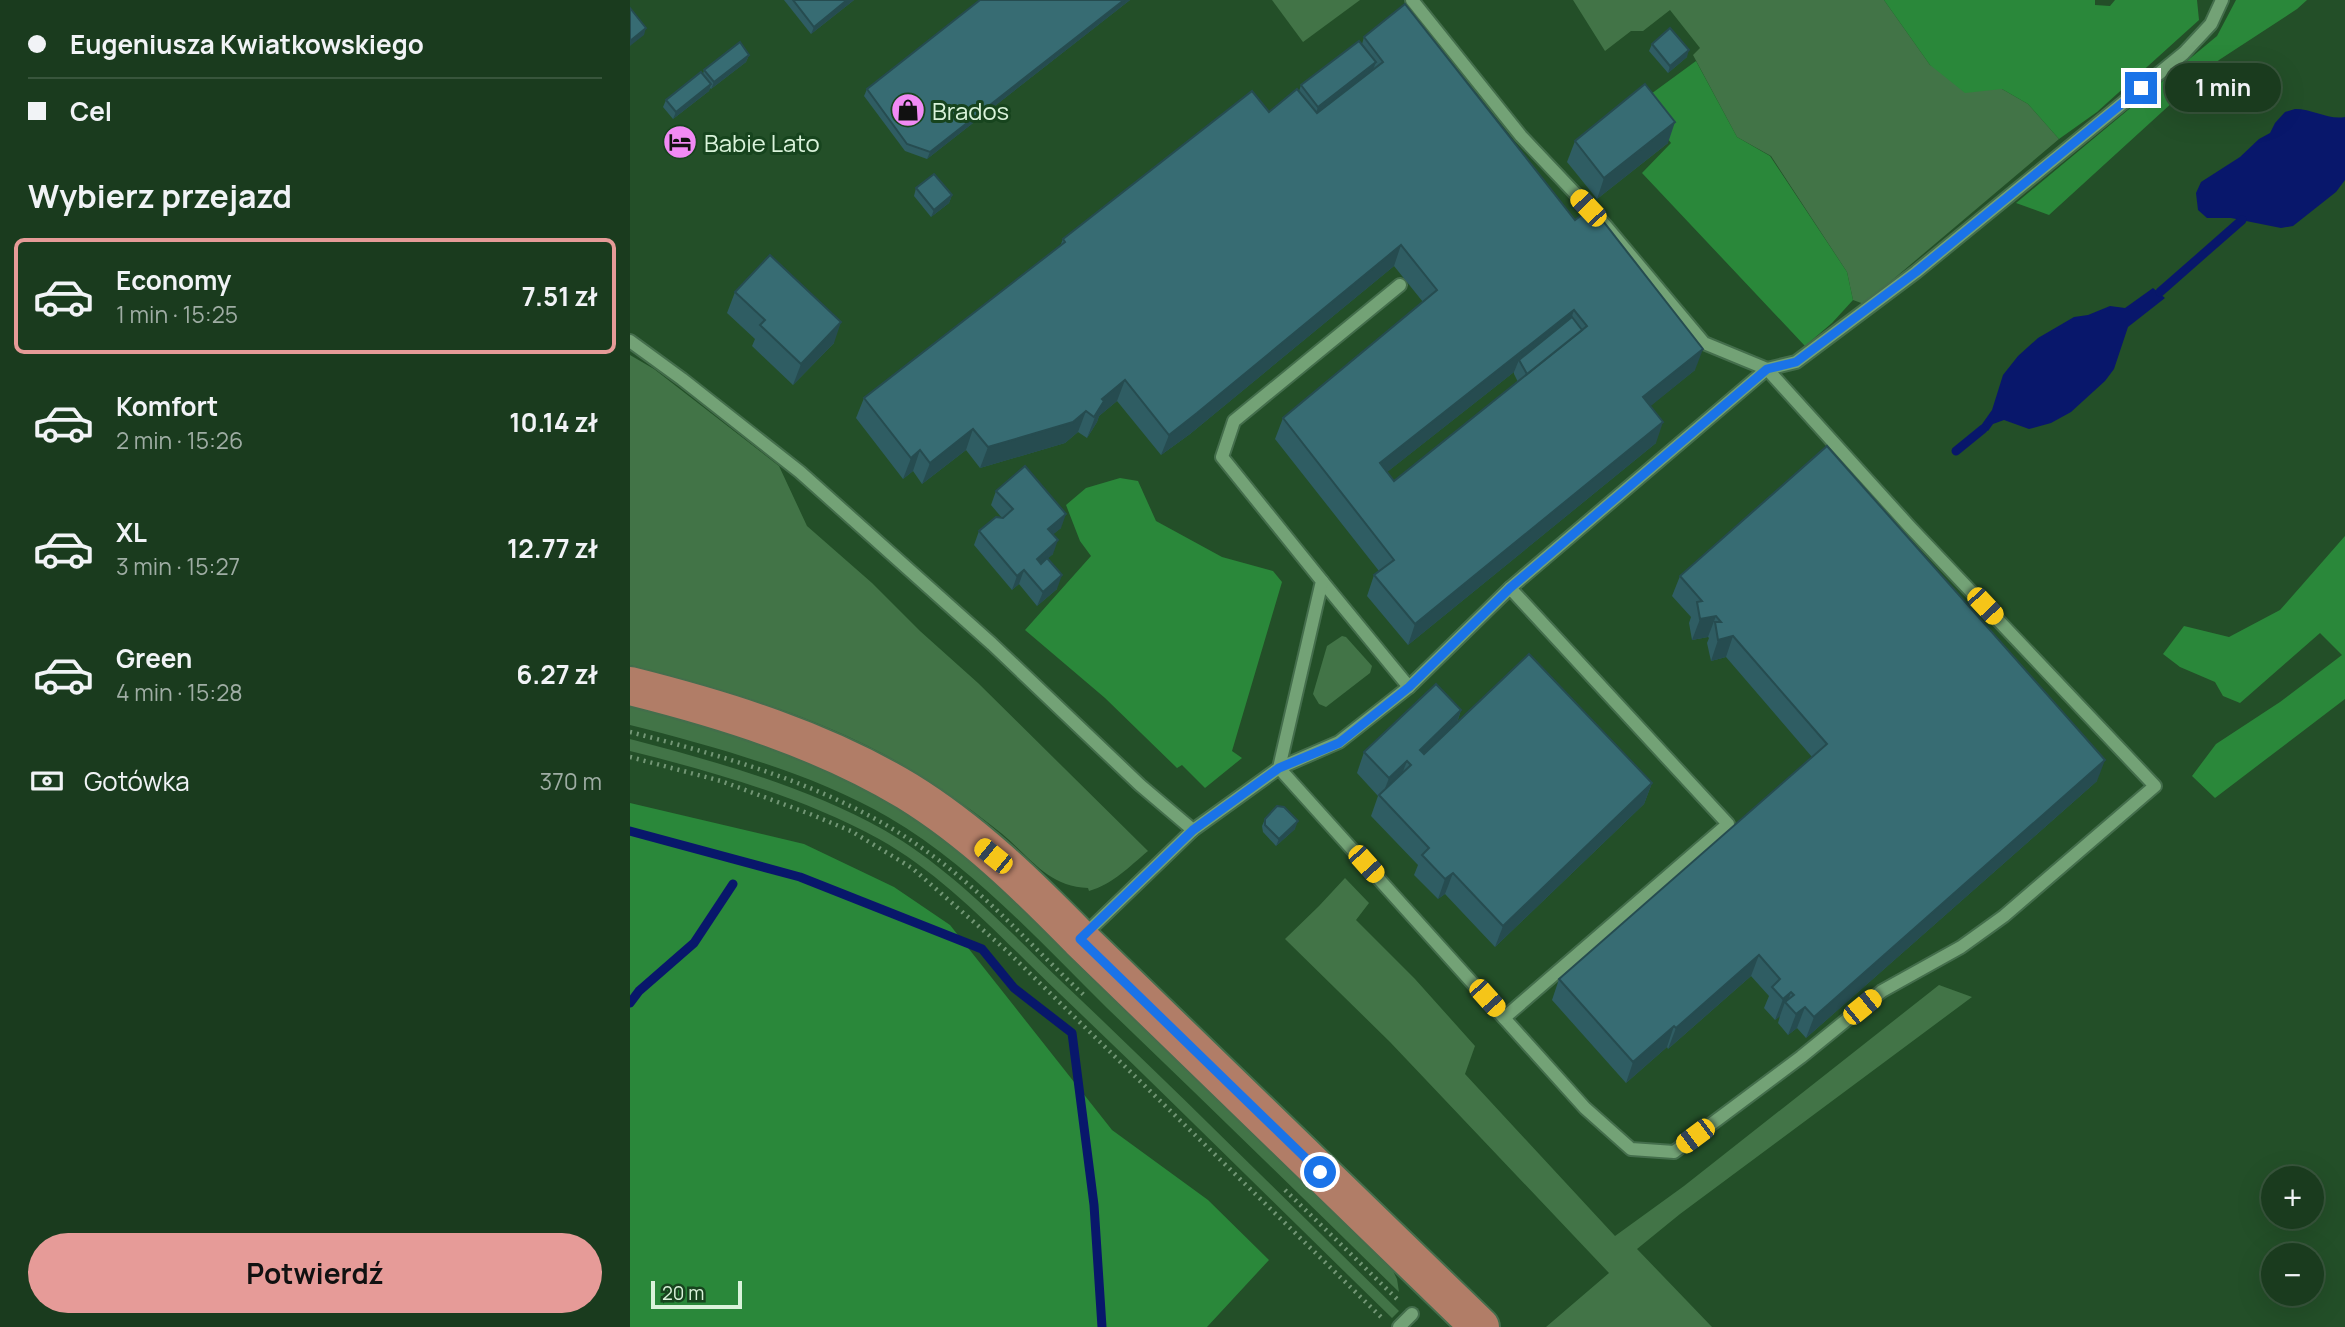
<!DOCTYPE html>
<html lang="pl">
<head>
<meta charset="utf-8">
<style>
	:root { --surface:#1a3b1e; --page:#234227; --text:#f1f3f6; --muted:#9fada4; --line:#38553c; --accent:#e69b98 }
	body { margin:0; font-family:Manrope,sans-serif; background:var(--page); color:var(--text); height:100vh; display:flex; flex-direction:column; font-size:26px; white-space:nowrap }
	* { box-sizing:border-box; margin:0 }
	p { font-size:23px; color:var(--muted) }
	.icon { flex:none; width:38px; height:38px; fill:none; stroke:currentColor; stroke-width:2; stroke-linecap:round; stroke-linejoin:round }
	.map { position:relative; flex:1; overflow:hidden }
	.details { display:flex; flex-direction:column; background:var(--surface); width:630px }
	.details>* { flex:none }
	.hud { display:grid; align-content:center; height:154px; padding:0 28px; background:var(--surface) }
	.buttons { position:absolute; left:1631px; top:1166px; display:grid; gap:14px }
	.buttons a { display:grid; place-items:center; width:63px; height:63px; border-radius:50%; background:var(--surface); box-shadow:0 7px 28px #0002,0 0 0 2px var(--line); font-size:35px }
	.scale { position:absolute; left:21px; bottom:18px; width:91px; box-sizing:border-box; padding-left:7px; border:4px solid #daf3db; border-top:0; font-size:19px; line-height:24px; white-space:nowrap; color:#daf3db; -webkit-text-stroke:5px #17441e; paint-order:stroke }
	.end { position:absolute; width:32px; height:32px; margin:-16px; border:9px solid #1a73e8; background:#fff; box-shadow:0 0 0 4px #fff }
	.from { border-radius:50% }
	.bubble { position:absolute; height:49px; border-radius:24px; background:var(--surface); box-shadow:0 7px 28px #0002,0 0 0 2px var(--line); font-size:23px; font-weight:700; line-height:49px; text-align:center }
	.car { position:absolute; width:21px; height:42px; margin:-21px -10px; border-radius:9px; box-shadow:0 0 5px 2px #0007; background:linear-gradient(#f5c518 24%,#345 0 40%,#f5c518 0 76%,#345 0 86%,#f5c518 0) }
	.hud b { display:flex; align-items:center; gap:24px; height:66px; font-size:26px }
	.hud b+b { border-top:2px solid var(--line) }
	.hud i { width:18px; height:18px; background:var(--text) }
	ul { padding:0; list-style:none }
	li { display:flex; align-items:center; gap:21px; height:116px; margin:0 14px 10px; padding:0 14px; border:4px solid transparent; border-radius:10px }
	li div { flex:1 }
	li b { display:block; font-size:26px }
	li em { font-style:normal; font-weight:700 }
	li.current { border-color:var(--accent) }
	li>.icon { width:63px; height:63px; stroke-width:1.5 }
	h2 { padding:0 28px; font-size:32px; line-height:84px }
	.pay { display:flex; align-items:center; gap:18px; height:77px; padding:0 28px; font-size:26px }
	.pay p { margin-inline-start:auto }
	.primary-button { display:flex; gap:14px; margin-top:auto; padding:14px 28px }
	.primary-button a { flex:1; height:80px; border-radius:42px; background:var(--accent); color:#111; font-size:28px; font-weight:700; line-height:80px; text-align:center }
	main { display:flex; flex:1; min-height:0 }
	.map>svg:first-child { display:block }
	.green { fill:#427447 }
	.forest { fill:#2a883a }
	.water { fill:#08176b }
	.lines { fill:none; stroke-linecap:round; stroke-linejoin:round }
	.stream { stroke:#08176b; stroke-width:9 }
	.minor-casing { stroke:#446e4c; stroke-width:16 }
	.major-casing { stroke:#446e4c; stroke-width:42 }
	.path { stroke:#729675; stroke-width:4.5; stroke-dasharray:2 5; stroke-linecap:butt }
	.minor { stroke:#73a276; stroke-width:12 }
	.major { stroke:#b17d67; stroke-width:38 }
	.wall { fill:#2f5d63; fill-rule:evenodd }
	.shaded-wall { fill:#264c50 }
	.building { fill:#376c73; stroke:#264c50; stroke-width:2; fill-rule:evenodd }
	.route { stroke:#1a73e8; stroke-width:9 }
	.labels { text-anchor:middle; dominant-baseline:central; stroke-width:6; stroke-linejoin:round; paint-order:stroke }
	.poi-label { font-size:24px; fill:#daf3db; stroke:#17441e; text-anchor:start }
</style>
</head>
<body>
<main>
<section class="details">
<div class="hud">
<b><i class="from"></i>Eugeniusza Kwiatkowskiego</b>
<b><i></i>Cel</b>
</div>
<h2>Wybierz przejazd</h2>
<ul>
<li class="current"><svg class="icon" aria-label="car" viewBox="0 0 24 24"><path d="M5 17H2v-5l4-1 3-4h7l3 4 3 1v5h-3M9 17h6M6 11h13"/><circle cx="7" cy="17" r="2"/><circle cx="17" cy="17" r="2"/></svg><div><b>Economy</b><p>1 min · 15:25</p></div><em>7.51 zł</em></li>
<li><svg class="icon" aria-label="car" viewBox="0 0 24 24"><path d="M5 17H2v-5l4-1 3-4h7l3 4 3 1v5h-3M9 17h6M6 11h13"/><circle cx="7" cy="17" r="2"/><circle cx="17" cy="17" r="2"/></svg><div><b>Komfort</b><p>2 min · 15:26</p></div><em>10.14 zł</em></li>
<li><svg class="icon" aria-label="car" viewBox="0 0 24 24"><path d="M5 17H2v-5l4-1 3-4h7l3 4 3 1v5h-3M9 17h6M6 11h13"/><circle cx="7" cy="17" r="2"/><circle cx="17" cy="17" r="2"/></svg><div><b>XL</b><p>3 min · 15:27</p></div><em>12.77 zł</em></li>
<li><svg class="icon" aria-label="car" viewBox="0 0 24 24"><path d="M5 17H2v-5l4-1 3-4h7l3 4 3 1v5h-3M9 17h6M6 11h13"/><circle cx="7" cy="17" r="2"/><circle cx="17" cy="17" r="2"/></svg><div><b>Green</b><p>4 min · 15:28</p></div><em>6.27 zł</em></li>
</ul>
<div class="pay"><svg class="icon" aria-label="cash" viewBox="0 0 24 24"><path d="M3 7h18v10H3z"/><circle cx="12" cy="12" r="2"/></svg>Gotówka<p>370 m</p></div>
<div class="primary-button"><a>Potwierdź</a></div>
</section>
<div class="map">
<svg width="1715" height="1327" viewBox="0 0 1715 1327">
	<rect width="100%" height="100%" fill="#234f28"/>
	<g class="green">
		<path d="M642,0H730L673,42Z"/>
		<path d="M943,0H1254L1300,65L1372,89L1398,104L1429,139L1234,304L1223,300L1217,272L1141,156L1107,137L1063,55L1070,48L1040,10L1013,31H1001L975,51Z"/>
		<path d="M0,355L24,369L149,466L177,526L242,583L290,631L348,683L518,851C500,866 483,884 459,891L458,888C418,887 399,856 371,833C345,812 316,792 288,774C199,718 100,692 0,665Z"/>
		<path d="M712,636L716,637L742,666L740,673L696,707L689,704L683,694L697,646Z"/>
		<path d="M0,706C81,727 160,749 234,789C332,841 409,924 488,1001C579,1090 670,1178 761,1267L767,1279L769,1292C672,1197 575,1102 477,1008C409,941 342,866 258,817C184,774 83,746 0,725Z"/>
		<path d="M0,739C87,762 175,786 254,830C321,868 376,928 431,981C545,1089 657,1201 769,1311L762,1318C651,1210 541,1100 429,993C373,940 317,877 249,839C172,797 84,772 0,751Z"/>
		<path d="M715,878L739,903L726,920L785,979L845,1046L835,1074L985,1236L1054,1186L1309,985L1342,997L1050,1214L1007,1249L1082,1327H916L979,1273L760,1042L655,939L689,906Z"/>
	</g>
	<g class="forest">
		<path d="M1254,0H1465V5L1480,6L1485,0H1567L1569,20L1467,112L1429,139L1398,104L1372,89L1335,93L1300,65Z"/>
		<path d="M1606,0H1677L1667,9L1589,60L1419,215L1386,203L1587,36Z"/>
		<path d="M1066,61L1107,137L1140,156L1217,272L1223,300L1202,323L1175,346L1012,173L1041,143L1010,102Z"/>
		<path d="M490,478L508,481L526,521L592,557L643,571L652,582L602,751L612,758L575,788L552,765L547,768L475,698L395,630L461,556L450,541L436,505L456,488Z"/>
		<path d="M1715,536V699L1585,798L1562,776L1586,744L1650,702L1712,655L1690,633L1610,703L1593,696L1585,682L1550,667L1533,654L1554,626L1599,637L1650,610Z"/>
		<path d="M0,803L174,844L264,887L320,925L482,1130L578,1200L639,1260L577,1327H0Z"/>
	</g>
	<g class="water">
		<path d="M1665,109C1683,109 1698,120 1715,117V180L1706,192L1663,226L1651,228L1601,218H1577L1568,210L1566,193L1571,182L1610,157L1629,139L1640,133L1645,123L1655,112Z"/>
		<path d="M1523,288L1535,298L1498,327L1484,369L1475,381L1441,412L1421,423L1399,429L1374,420L1363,424L1358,431L1350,427L1362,410L1373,375L1388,356L1408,338L1444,317L1458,315L1480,306L1495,308Z"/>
	</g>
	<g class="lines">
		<g class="stream">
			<path d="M1530,292L1612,220"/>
			<path d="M1326,451L1353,429"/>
			<path d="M0,831L170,877L352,949L384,988L442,1033L464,1205L472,1327"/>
			<path d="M0,1003L9,991L64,943L103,884"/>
		</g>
		<g class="minor-casing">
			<g id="minor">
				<path d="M782,0L891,136L975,225L1074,343L1137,369L1280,527L1525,786L1374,916L1331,947L1252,991L1171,1057L1044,1152L1001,1149L955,1108L874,1018"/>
				<path d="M0,341L52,379L170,472L362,644L510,785L563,830"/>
				<path d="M692,581L779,687L880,588L1137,369L1166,362L1286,272L1554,53L1581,24L1592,0"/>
				<path d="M779,687L709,742L649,768L874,1018L1098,824L880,588"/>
				<path d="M452,937L563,830L649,768L692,581L592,457L604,421L770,285"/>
				<path d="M769,1327L782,1314"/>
			</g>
		</g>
		<g class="major-casing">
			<path id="major" d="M0,686C96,710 192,740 277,791C342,831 397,885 450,939L850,1327"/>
		</g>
		<g class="path">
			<path d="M0,732C105,759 215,790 303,856C359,897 405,950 456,997"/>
			<path d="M0,757L91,781L180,814L221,831L282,868L377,951L751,1317"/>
			<path d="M655,1190L767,1299"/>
		</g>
		<use href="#minor" class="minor"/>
		<use href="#major" class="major"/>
	</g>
	<g class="wall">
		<path d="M154,0H224L181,34Z"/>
		<path d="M350,0H500L297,159L275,151L234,96L237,89Z"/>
		<path d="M734,37L945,220L1065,370L1020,406L1026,443L778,645L737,596L744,575L749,571L645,439L653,418L793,302L764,266L560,434L531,455L487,401L469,416L467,422L457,438L448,432L435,443L350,468L336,450L292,484L283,471L273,479L226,418L234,398L430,246L433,239L639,112L669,91L671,85L732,44ZM884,372V374L888,382L764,481L757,472Z"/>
		<path d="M1022,44L1057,57L1038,73L1019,51Z"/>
		<path d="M119,55L116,62L81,89L80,88L79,91L43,119L33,107L36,100L73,74L74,70Z"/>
		<path d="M945,141L1038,143L967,199L937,162Z"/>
		<path d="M286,188L322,195L319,203L301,217L284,196Z"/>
		<path d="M105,292L204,343L163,385L122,346L125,339L97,313Z"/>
		<path d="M366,491L431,528L423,534V554L418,558L427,589L407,606L389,584L382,590L344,545L349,531L372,518L361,505Z"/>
		<path d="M1050,576L1467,781L1176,1038L1167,1028L1158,1035L1148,1023L1150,1016L1145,1020L1134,1008L1139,996L1121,976L1038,1049L1037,1047L996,1083L922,1000L929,979L1182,757L1096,657L1081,661L1077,643L1079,638L1078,637L1062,640L1059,623L1061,617L1042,596Z"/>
		<path d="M831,710L827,723L1022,783L1014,804L865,947L815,894L808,899L784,875L788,865L741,816L748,796L727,773L734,752Z"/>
		<path d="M635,819L665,829L646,846L633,832L632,826Z"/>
	</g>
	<g class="shaded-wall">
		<path d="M217,0H224L181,34L184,27Z"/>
		<path d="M494,0H500L297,159L300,152Z"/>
		<path d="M16,28L14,35L0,46V41Z"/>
		<path d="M1059,50L1057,57L1038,73L1040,66Z"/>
		<path d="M119,55L116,62L81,89L84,82Z"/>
		<path d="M746,62L738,83L681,128L688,107Z"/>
		<path d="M81,84L79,91L43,119L46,112Z"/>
		<path d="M1045,122L1038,143L967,199L974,178Z"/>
		<path d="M322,195L319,203L301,217L304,210Z"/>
		<path d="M771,245L764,266L560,434L531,455L539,435Z"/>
		<path d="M944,310L937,331L889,360L884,372L742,484L750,463Z"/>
		<path d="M211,322L204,343L163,385L171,364Z"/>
		<path d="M1073,349L1065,370L1006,418L1013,397Z"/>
		<path d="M495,380L487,401L469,416L467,422L457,438L472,399Z"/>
		<path d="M456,411L448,432L435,443L350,468L358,447Z"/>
		<path d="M1033,422L1026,443L778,645L785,624Z"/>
		<path d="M343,429L336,450L292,484L300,463Z"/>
		<path d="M290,450L283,471L273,479L281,458Z"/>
		<path d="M436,514L431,528L413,543L418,529Z"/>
		<path d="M428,540L423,554L401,573L407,559Z"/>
		<path d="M394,570L389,584L382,590L387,576Z"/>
		<path d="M432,575L427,589L407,606L413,592Z"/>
		<path d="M1086,616L1078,637L1062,640L1070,619Z"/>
		<path d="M1103,636L1096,657L1081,661L1088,640Z"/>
		<path d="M831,710L824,731L782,770L790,750Z"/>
		<path d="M1475,760L1467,781L1176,1038L1184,1017Z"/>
		<path d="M777,761L769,782L751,799L759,778Z"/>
		<path d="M1022,783L1014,804L865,947L873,926Z"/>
		<path d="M668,821L665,829L646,846L649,839Z"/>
		<path d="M823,873L815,894L808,899L815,879Z"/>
		<path d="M1129,955L1121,976L1038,1049L1046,1028Z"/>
		<path d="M1161,992L1157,1004L1155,1002L1150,1016L1145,1020L1153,999Z"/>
		<path d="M1175,1007L1167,1028L1158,1035L1166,1014Z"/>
		<path d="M1044,1026L1037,1047L996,1083L1003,1062Z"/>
	</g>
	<g class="building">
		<path d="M163,0H217L184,27Z"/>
		<path d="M350,0H494L300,152L277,144L237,89Z"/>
		<path d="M775,4L945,220L962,207L1073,349L1013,397L1033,422L785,624L744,575L764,560L653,418L807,290L771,245L567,413L539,435L495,380L472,399L474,401L464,417L456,411L443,422L358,447L343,429L300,463L290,450L281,458L234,398L435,242L433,239L622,91L639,112L667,89L687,113L753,62L734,37ZM944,310L957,326L764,481L750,463Z"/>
		<path d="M0,8L16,28L0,41Z"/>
		<path d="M1040,28L1059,50L1040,66L1022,44Z"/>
		<path d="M729,41L746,62L688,107L671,85Z"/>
		<path d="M110,42L119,55L84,82L74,70Z"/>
		<path d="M71,72L81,84L46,112L36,100Z"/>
		<path d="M1015,84L1045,122L974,178L945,141Z"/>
		<path d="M304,174L322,195L304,210L286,188Z"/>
		<path d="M140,255L211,322L171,364L130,325L135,320L105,292Z"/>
		<path d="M942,317L952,330L897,374L889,360Z"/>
		<path d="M1197,446L1475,760L1184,1017L1175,1007L1166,1014L1155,1002L1164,995L1161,992L1153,999L1142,987L1150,979L1129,955L1046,1028L1044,1026L1003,1062L929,979L1197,744L1103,636L1088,640L1085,622H1091L1086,616L1070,619L1067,602L1072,601L1050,576Z"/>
		<path d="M395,466L436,514L418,529L428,540L407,559L411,564L417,558L432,575L413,592L394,570L387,576L349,531L366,517L373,518L383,509L366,491Z"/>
		<path d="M899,654L1022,783L873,926L823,873L815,879L792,855L799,848L749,795L781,765L777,761L759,778L734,752L806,684L831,710L790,750L794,754Z"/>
		<path d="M647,806L654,807L668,821L649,839L635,825V819Z"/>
	</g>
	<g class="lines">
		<path class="route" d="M690,1172L450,939L563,830L649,768L709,743L779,687L880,588L1137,369L1166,362L1286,272L1511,88"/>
	</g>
	<defs>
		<g id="shop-disc" transform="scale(1.75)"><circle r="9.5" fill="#f18af4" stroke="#17441e"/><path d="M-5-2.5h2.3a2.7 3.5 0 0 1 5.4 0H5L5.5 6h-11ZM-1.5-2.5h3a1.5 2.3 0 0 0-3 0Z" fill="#111"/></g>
		<g id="hotel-disc" transform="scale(1.75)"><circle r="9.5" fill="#f18af4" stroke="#17441e"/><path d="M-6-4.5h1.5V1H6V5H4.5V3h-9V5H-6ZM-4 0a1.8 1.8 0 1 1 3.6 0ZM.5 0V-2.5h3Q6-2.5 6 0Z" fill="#111"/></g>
	</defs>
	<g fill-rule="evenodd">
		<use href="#shop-disc" x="278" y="110"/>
		<use href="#hotel-disc" x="50" y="142"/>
	</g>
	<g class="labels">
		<g class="poi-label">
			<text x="302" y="110">Brados</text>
			<text x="74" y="142">Babie Lato</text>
		</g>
	</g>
</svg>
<div class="buttons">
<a>+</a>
<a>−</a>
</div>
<div class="scale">20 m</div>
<i class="end from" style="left:690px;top:1172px"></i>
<i class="end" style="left:1511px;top:88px"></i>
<div class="bubble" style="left:1535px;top:63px;width:116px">1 min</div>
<i class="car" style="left:958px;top:208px;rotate:317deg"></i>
<i class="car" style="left:1355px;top:606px;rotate:137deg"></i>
<i class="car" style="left:363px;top:856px;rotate:309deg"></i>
<i class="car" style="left:736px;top:864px;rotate:138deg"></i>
<i class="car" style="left:857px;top:998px;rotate:138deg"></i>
<i class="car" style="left:1232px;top:1007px;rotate:51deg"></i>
<i class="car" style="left:1065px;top:1136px;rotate:233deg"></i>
</div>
</main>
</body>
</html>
